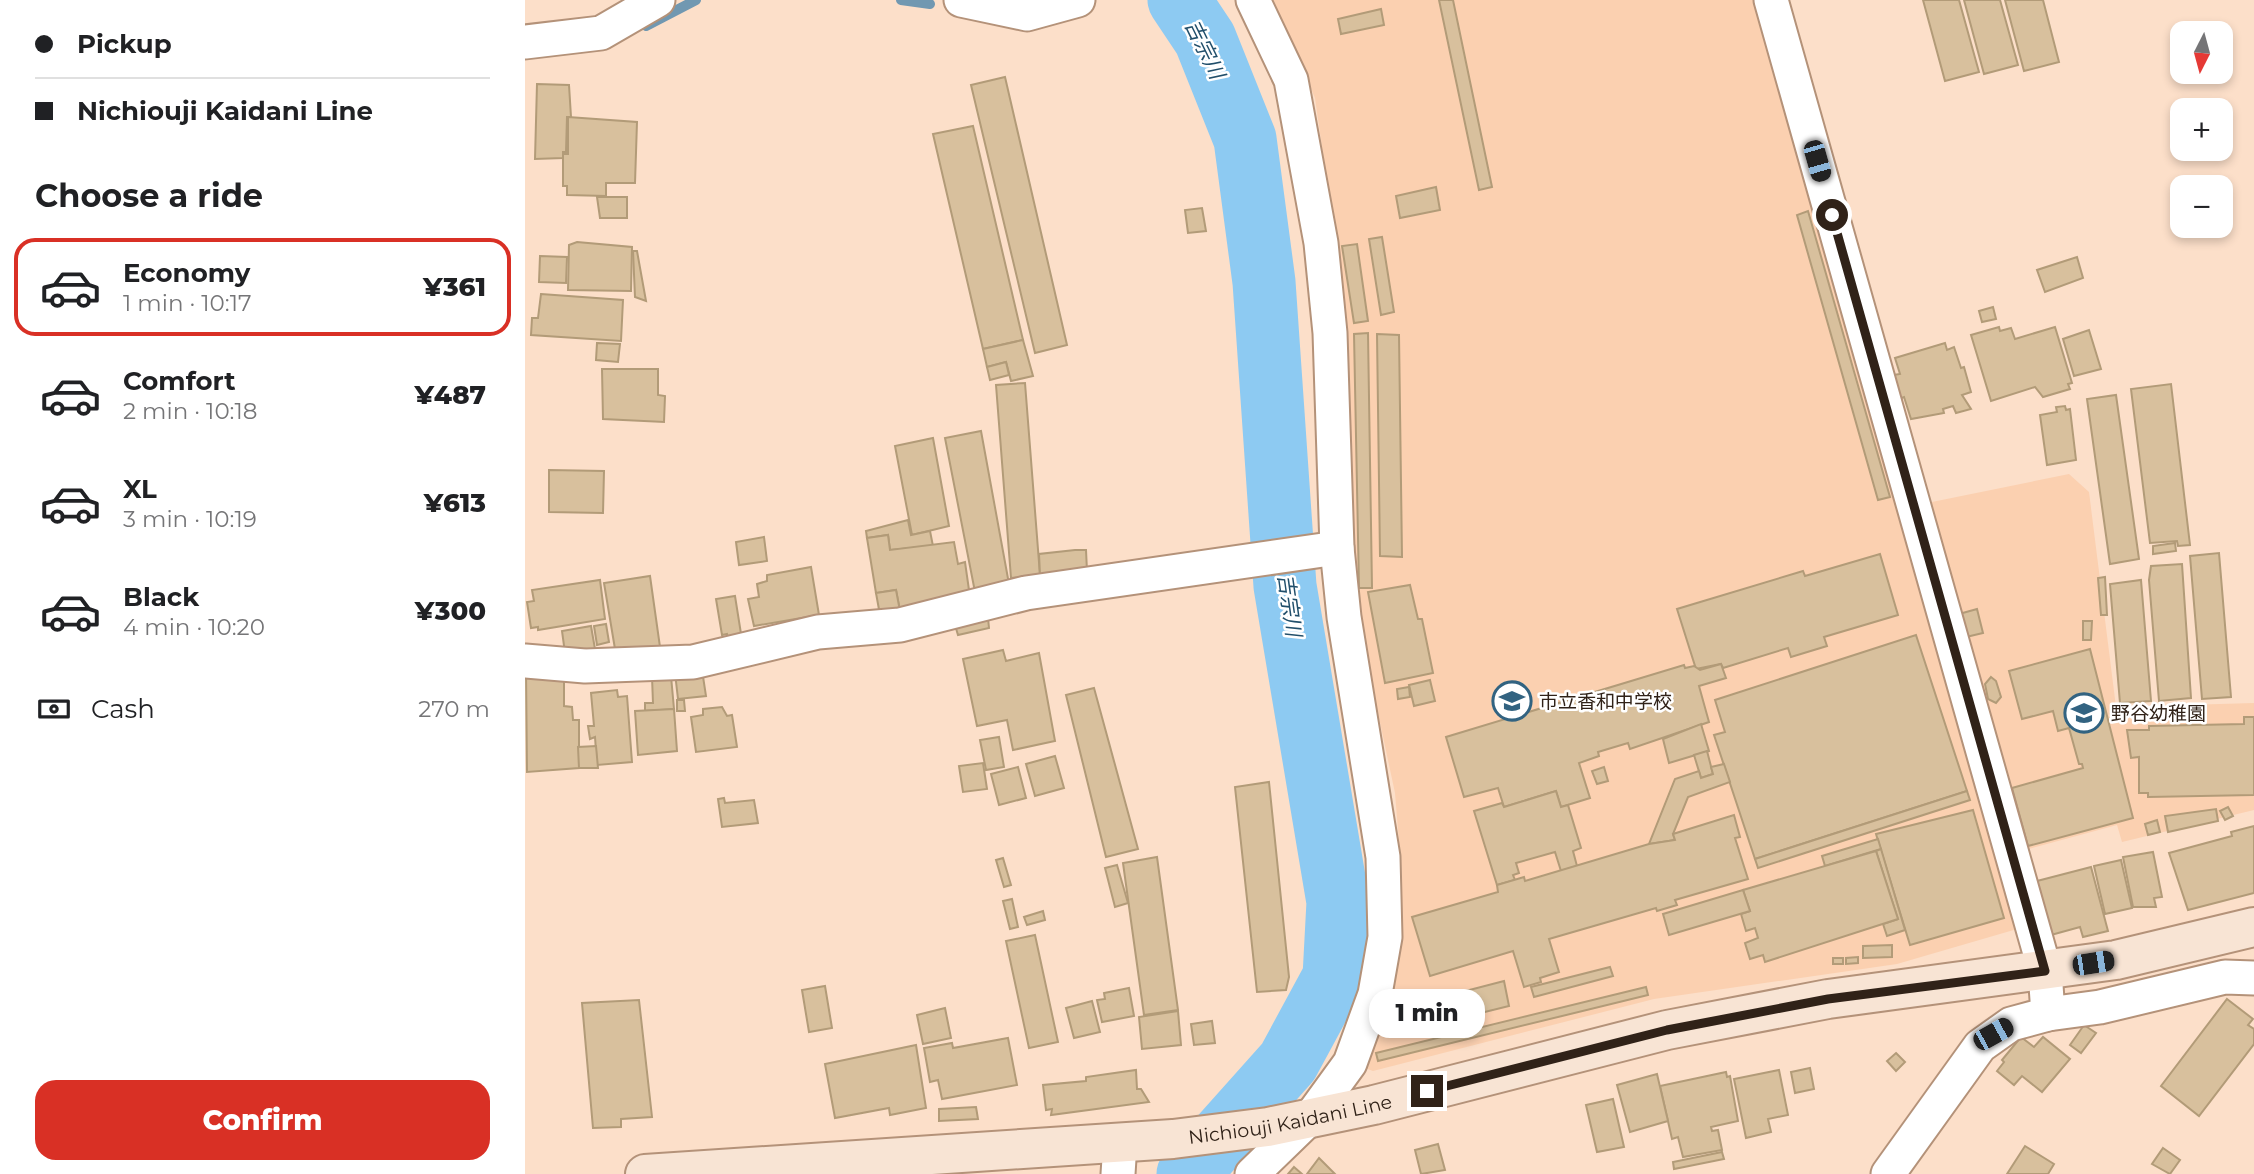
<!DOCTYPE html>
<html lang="en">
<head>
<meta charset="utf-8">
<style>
	:root { --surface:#fff; --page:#f6f6f6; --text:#202124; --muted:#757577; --line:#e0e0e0; --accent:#d93025 }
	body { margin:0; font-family:Montserrat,"Noto Sans JP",sans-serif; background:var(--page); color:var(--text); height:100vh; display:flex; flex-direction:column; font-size:26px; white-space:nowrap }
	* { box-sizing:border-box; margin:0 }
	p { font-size:23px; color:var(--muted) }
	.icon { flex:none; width:38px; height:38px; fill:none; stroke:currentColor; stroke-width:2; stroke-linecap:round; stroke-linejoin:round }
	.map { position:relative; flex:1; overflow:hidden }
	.drawer { display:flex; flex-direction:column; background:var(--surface); width:525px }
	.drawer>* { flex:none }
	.banner { display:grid; align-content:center; height:154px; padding:0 35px; background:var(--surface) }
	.needle { width:46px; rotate:186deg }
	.tools { position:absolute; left:1645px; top:21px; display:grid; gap:14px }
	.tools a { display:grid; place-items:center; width:63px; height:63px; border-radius:14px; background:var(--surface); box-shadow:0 4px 10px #0003; font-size:35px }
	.end { position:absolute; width:32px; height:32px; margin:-16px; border:9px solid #302218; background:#fff; box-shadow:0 0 0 4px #fff }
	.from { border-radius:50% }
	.bubble { position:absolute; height:49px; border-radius:21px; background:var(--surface); box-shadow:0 4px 10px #0003; font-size:23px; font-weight:800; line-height:49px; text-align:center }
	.car { position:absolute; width:21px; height:42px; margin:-21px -10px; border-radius:9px; box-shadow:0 0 5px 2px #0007; background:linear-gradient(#222 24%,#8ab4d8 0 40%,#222 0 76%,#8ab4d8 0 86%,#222 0) }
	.banner b { display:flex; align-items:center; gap:24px; height:66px; font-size:26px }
	.banner b+b { border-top:2px solid var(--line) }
	.banner i { width:18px; height:18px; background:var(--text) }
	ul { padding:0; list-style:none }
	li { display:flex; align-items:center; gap:21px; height:98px; margin:0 14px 10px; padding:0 21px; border:4px solid transparent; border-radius:21px }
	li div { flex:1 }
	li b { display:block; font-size:26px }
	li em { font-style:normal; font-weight:800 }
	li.on { border-color:var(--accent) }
	li>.icon { width:63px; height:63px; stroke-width:1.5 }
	h2 { padding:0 35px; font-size:32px; line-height:84px }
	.pay { display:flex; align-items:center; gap:18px; height:77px; padding:0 35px; font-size:26px }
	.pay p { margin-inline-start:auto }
	.action { display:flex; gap:14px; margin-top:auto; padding:14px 35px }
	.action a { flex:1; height:80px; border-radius:21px; background:var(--accent); color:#fff; font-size:28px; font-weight:800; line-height:80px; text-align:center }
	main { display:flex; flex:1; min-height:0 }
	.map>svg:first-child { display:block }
	.built { fill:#fbd0b0 }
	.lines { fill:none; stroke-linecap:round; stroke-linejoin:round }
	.stream { stroke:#7198b1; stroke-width:10 }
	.river { stroke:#8dcaf2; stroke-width:63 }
	.building { fill:#d8c09d; stroke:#b29b78; stroke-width:2 }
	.street-casing { stroke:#b49279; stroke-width:37 }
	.secondary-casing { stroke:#b49279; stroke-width:42 }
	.street { stroke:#fff; stroke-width:33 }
	.secondary { stroke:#f8e4d4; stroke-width:38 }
	.route { stroke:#302218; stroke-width:9 }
	.labels { text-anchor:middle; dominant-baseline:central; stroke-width:5; stroke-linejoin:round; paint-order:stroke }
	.poi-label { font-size:19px; fill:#302218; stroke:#fff; text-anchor:start }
	.street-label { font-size:19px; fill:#302218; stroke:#fff }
	.water-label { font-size:21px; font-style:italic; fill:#214f6b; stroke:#fff }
</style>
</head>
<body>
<main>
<section class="drawer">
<div class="banner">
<b><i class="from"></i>Pickup</b>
<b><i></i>Nichiouji Kaidani Line</b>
</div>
<h2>Choose a ride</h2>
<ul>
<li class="on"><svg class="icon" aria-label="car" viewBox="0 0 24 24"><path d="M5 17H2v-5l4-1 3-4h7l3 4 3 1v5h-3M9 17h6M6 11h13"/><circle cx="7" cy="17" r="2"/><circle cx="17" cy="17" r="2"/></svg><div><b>Economy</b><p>1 min · 10:17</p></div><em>¥361</em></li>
<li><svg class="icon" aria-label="car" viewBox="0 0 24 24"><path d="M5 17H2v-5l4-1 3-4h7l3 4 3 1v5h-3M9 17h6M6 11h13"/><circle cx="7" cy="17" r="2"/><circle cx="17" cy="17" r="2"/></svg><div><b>Comfort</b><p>2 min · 10:18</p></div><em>¥487</em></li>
<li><svg class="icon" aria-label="car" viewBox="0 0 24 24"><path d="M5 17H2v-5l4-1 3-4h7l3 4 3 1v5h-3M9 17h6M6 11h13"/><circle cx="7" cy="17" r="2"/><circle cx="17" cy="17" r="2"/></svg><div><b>XL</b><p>3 min · 10:19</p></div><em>¥613</em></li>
<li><svg class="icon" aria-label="car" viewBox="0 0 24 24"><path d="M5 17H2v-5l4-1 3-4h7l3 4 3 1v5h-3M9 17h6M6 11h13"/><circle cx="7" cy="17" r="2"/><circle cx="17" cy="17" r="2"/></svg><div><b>Black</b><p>4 min · 10:20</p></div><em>¥300</em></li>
</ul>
<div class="pay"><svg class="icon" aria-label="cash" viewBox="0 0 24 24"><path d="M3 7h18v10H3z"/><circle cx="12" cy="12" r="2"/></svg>Cash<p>270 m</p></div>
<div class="action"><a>Confirm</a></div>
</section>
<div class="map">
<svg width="1729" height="1174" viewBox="0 0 1729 1174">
	<rect width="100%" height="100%" fill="#fcdfc9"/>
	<g class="built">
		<path d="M748,0H1235L1499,927L1372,964L1129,999L848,1071L840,1068L860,1015L875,948L876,867L870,793L825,581L821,317L790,98Z"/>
		<path d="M1544,474L1564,492L1591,707L1729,703V810L1597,842L1592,825L1496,851L1397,504Z"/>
	</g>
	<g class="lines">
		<g class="stream">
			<path d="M376,0L405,4"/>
			<path d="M121,26L171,0"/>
		</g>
		<path class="river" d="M654,0L680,39L720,139L739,282L760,586L813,902L809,977L763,1062L663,1174"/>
	</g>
	<g class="building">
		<path d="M914,0H928L967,187L954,190Z"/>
		<path d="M1398,0H1434L1454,72L1420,81Z"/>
		<path d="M1439,0H1475L1493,65L1459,74Z"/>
		<path d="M1480,0H1518L1534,62L1499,71Z"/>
		<path d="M856,9L859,25L816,34L813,19Z"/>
		<path d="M480,77L542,345L510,353L446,85Z"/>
		<path d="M12,84L44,85L46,117H42L41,152H38V158L10,159Z"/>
		<path d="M43,117L112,122L110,183H81V196L42,195V186H38V154H43Z"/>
		<path d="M448,126L498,340L458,349L408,134Z"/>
		<path d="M911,187L915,210L875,218L871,196Z"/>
		<path d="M72,197H102V218H75Z"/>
		<path d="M677,208L681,231L663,233L660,210Z"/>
		<path d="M1283,211L1365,497L1353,500L1272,215Z"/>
		<path d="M857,237L869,312L856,315L844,239Z"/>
		<path d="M52,242L107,247L106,291L43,290L44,245Z"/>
		<path d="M832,244L843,321L829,323L817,246Z"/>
		<path d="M108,251H112L121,301L110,297Z"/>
		<path d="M15,256L42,257L41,283L14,282Z"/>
		<path d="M1552,257L1558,278L1520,292L1512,270Z"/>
		<path d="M16,294L98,300L96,341L6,335L7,318H13Z"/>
		<path d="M1468,307L1471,319L1457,322L1454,311Z"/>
		<path d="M1474,327L1475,331L1486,328L1490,339L1530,327L1547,383L1543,384L1545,389L1518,397L1510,387L1466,401L1446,335Z"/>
		<path d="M1564,330L1576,369L1549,376L1538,339Z"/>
		<path d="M843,333L847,588H834L829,334Z"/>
		<path d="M852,334L874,335L877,557L855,556Z"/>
		<path d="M498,340L508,376L486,381L481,362L462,367L458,349Z"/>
		<path d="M72,343L95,344L93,362L71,360Z"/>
		<path d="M1420,343L1422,350L1429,347L1436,368L1439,367L1446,392L1437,395L1446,409L1431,413L1428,406L1418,409L1419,413L1386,419L1379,397L1374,399L1368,375L1375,374L1370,358Z"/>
		<path d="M481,362L484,375L465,380L462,367Z"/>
		<path d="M77,369H133V395L140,396L139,422L78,419Z"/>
		<path d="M500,383L515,575L486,578L471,385Z"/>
		<path d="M1646,384L1665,545L1653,546L1652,541L1625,543L1606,389Z"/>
		<path d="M1591,395L1614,559L1585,564L1562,399Z"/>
		<path d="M1540,406L1541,410L1545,409L1551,460L1522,465L1515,415L1532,412L1531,407Z"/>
		<path d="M456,431L484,584L450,592L420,438Z"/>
		<path d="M408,438L424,526L387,535L370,446Z"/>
		<path d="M24,470L79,471L78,513L24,512Z"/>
		<path d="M383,520L386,535L405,531L408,546L365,550L363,535L342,538L341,531Z"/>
		<path d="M363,535L365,550L429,542L433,564L440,562L445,597L375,611L371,590L351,593L342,538Z"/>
		<path d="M239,537L242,561L214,565L211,542Z"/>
		<path d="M1650,543L1651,551L1628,554V546Z"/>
		<path d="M550,550H561L562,571L515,575L514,554Z"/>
		<path d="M1694,553L1706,697L1677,699L1665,556Z"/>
		<path d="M1355,554L1373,615L1299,637L1302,646L1266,657L1263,648L1198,668L1196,664L1171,669L1152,609L1278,571L1280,576Z"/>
		<path d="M1657,564L1666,698L1634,701L1624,580L1626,566Z"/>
		<path d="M286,567L294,615L229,626L223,599L234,597L232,584L242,581V575Z"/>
		<path d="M125,576L135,647L91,655L79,583Z"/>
		<path d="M1580,577L1582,615H1576L1573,578Z"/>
		<path d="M75,580L80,619L13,630V627L6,628L2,602L9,601L7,590Z"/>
		<path d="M1616,580L1626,701L1595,703L1585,584Z"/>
		<path d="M885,585L893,619H897L908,673L860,683L843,592Z"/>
		<path d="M371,590L375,611L355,615L351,593Z"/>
		<path d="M210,596L217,640L204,643L202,634L197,635L191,599Z"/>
		<path d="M1452,609L1458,633L1441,637L1434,614Z"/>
		<path d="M463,618L464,628L433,635L430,625Z"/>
		<path d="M1558,621H1567L1566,640H1558Z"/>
		<path d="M81,624L84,642L72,645L69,626Z"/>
		<path d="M66,626L70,649L40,653L37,631Z"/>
		<path d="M1391,635L1442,791L1230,859L1189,735L1200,732L1190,700Z"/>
		<path d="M1565,649L1608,818L1503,846L1487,788L1558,768L1557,764H1554L1544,728L1533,731L1528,711L1497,719L1484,671Z"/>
		<path d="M478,650L481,661L514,653L530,741L488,750L482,720L452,726L438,659Z"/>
		<path d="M1196,664L1201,678L1174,686L1184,722L1105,749L1103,743L1073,752L1074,756L1054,763L1065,798L1036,807L1031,791L979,807L973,788L939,797L921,737L1159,665L1160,668L1169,666L1175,670Z"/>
		<path d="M177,670L181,696L153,699L150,673Z"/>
		<path d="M1,671L39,676V706L47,707L48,720H54V768L2,772Z"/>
		<path d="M146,676L149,709L120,711V703H128L127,677Z"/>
		<path d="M1466,677L1471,681L1476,697L1471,703L1463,699L1460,684Z"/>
		<path d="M905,680L910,701L889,706L884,685Z"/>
		<path d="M884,687L885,697L873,699L872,689Z"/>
		<path d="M569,688L613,849L581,857L541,695Z"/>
		<path d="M92,690L93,697L102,696L107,762L72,765L70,737L65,739L63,726H69L66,693Z"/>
		<path d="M152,700H159L160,711H152Z"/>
		<path d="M197,707L202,716L207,715L212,747L171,752L166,717L178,715V709Z"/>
		<path d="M149,709L152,751L113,755L110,711Z"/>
		<path d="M1719,717H1729V795L1623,797V793H1614V757L1606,758L1602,730H1624V726L1719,724Z"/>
		<path d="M1176,724L1184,751L1144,763L1138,739Z"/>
		<path d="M474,737L479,767L461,770L455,740Z"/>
		<path d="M71,746L73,768H54L53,747Z"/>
		<path d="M1182,751L1188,774L1176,778L1169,755Z"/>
		<path d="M530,756L539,788L510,796L501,764Z"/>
		<path d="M458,763L462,789L438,792L434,766Z"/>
		<path d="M1199,764L1205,782L1163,797L1148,834L1150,840L1124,844L1150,779L1174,771L1176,778L1188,774L1186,767Z"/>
		<path d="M493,767L501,798L474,805L466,774Z"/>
		<path d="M1079,767L1083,781L1072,784L1067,771Z"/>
		<path d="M744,782L764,977L761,990L732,992L710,787Z"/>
		<path d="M1031,791L1036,807L1043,805L1056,848L1048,851L1052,866L1036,871L1030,852L991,863L994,873L988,875L990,880L972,885L949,811L977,803L979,807Z"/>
		<path d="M1442,791L1445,800L1233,868L1230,859Z"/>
		<path d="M199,798L200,803L229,800L233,823L197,827L193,799Z"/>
		<path d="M1703,807L1708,816L1700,820L1695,811Z"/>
		<path d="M1691,809L1693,821L1643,832L1640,816Z"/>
		<path d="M1448,810L1479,918L1385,945L1351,834Z"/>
		<path d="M1209,815L1215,837L1210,838L1223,879L1150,900L1152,905L1132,911L1131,908L1024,939L1034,972L1015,978L1016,982L999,987L988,951L905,976L887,917L973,892L972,885L999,877L1000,881L1124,844L1150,840L1148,834Z"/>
		<path d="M1632,820L1635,832L1623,835L1620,824Z"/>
		<path d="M1729,826V893L1663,910L1644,853L1707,836L1706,832Z"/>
		<path d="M1353,839L1356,849L1300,866L1297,856Z"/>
		<path d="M1356,849L1380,930L1362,936L1358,924L1373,919L1351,851Z"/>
		<path d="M1351,851L1373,919L1240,962L1238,955L1225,959L1220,943L1233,938L1230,928L1221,931L1216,914L1225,911L1218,890Z"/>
		<path d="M1628,852L1637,897L1629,898L1631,907H1608L1598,857Z"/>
		<path d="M632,857L653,1010L619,1015L598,863Z"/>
		<path d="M478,858L486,885L479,887L471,860Z"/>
		<path d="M1596,860L1607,908L1580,914L1569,866Z"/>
		<path d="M592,865L603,903L590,907L580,868Z"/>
		<path d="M1566,867L1583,931L1558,937L1555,927L1526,935L1512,881Z"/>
		<path d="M1218,890L1225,911L1144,935L1138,914Z"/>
		<path d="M487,899L493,927L485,929L478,901Z"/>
		<path d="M518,911L520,920L502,925L499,917Z"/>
		<path d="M510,935L533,1042L504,1048L481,941Z"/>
		<path d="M1367,945V957L1338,958V946Z"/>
		<path d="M1333,957V963L1321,964V958Z"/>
		<rect x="1308" y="958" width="10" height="6"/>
		<path d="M1085,967L1088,976L1009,997L1006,987Z"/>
		<path d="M979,981L984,1006L879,1032L876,1020L904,1013L902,1001Z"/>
		<path d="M300,986L307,1028L284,1032L277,990Z"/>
		<path d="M1121,987L1123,995L853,1061L851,1053Z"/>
		<path d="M604,988L609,1016L577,1022L572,1000L580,999L579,993Z"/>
		<path d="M1702,999L1728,1019L1723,1025L1729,1029V1044L1674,1116L1636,1086Z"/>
		<path d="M114,1000L127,1117L96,1119V1127L68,1128L57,1003Z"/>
		<path d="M567,1001L575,1032L549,1038L541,1008Z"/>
		<path d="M420,1008L426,1038L398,1044L392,1015Z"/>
		<path d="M653,1011L656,1045L617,1049L614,1017Z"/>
		<path d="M687,1021L690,1043L669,1045L666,1024Z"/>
		<path d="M1559,1025L1571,1033L1556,1053L1545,1045Z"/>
		<path d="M1496,1037L1509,1047L1518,1037L1545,1059L1517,1092L1497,1076L1489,1085L1472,1071L1479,1062L1477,1060Z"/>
		<path d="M483,1038L492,1085L417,1099L413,1080L405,1082L399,1048L427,1043L428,1048Z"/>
		<path d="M391,1045L401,1108L365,1115L364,1108L310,1118L300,1064Z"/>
		<path d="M1371,1053L1380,1062L1371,1071L1362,1061Z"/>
		<path d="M1285,1068L1289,1089L1270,1093L1266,1072Z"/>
		<path d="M611,1070L612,1089H616L624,1102L526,1115L527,1109L521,1110L518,1085L561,1081V1077Z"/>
		<path d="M1254,1070L1263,1115L1243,1119L1246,1132L1221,1138L1209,1079Z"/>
		<path d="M1201,1072L1202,1077L1205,1076L1213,1121L1186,1127L1187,1131L1193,1130L1197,1150L1158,1157L1153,1137L1147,1139L1135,1086Z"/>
		<path d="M1132,1074L1143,1121L1105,1132L1092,1085Z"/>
		<path d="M1088,1099L1099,1147L1072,1152L1061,1105Z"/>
		<path d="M451,1107L453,1119L414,1121V1109Z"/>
		<path d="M913,1144L920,1170L896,1174L890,1150Z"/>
		<path d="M1500,1146L1529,1164L1523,1174H1482Z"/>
		<path d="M1638,1148L1655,1160L1645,1174L1627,1164Z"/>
		<path d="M1197,1152L1199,1159L1149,1169L1148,1162Z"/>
		<path d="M794,1158L810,1174H782Z"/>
		<path d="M769,1167L777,1174H763Z"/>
	</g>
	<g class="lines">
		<g class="street-casing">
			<g id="street">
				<path d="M436,0L502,14L553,0"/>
				<path d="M1246,0L1520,971L1523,1014L1486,1024L1455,1046L1363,1174"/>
				<path d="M0,42L76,33L133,0"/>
				<path d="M0,661L60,666L168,662L293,632L375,625L501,593L812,548"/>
				<path d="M1523,1014L1575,1007L1700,977L1729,978"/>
				<path d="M593,1174L595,1143"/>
				<path d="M727,1174L785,1118L825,1063L850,994L860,937L858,857L819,617L812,548L805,333L796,243L766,80L728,0"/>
			</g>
		</g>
		<g class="secondary-casing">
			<g id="secondary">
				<path id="s1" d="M120,1174L648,1139L743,1127L849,1105L1142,1030L1303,999L1591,960L1729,927"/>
			</g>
		</g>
		<use href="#street" class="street"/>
		<use href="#secondary" class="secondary"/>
	</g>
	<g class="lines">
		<path class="route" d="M902,1091L1142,1030L1303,999L1520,971L1307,215"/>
	</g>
	<defs>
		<g id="school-ring" transform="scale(2.0125)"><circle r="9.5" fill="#fff" stroke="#326381" stroke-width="1.5"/><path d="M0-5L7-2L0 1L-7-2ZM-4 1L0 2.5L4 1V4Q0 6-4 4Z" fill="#326381"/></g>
	</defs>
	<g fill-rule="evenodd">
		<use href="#school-ring" x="987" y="701"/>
		<use href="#school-ring" x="1559" y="713"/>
	</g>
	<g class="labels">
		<g class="poi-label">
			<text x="1014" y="701">市立香和中学校</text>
			<text x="1586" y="713">野谷幼稚園</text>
		</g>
		<g class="street-label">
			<text stroke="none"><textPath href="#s1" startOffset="648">Nichiouji Kaidani Line</textPath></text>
		</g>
		<g class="water-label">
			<text transform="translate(680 49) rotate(64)">吉宗川</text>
			<text transform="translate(765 605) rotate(82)">吉宗川</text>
		</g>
	</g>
</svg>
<div class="tools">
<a><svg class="needle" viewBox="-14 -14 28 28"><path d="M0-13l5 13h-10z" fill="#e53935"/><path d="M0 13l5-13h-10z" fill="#757577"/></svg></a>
<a>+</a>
<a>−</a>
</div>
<i class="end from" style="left:1307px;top:215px"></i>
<i class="end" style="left:902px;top:1091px"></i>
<div class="bubble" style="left:844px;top:989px;width:116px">1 min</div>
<i class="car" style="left:1292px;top:161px;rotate:164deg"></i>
<i class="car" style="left:1568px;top:963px;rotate:81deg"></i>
<i class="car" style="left:1468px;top:1034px;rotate:61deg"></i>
</div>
</main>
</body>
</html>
